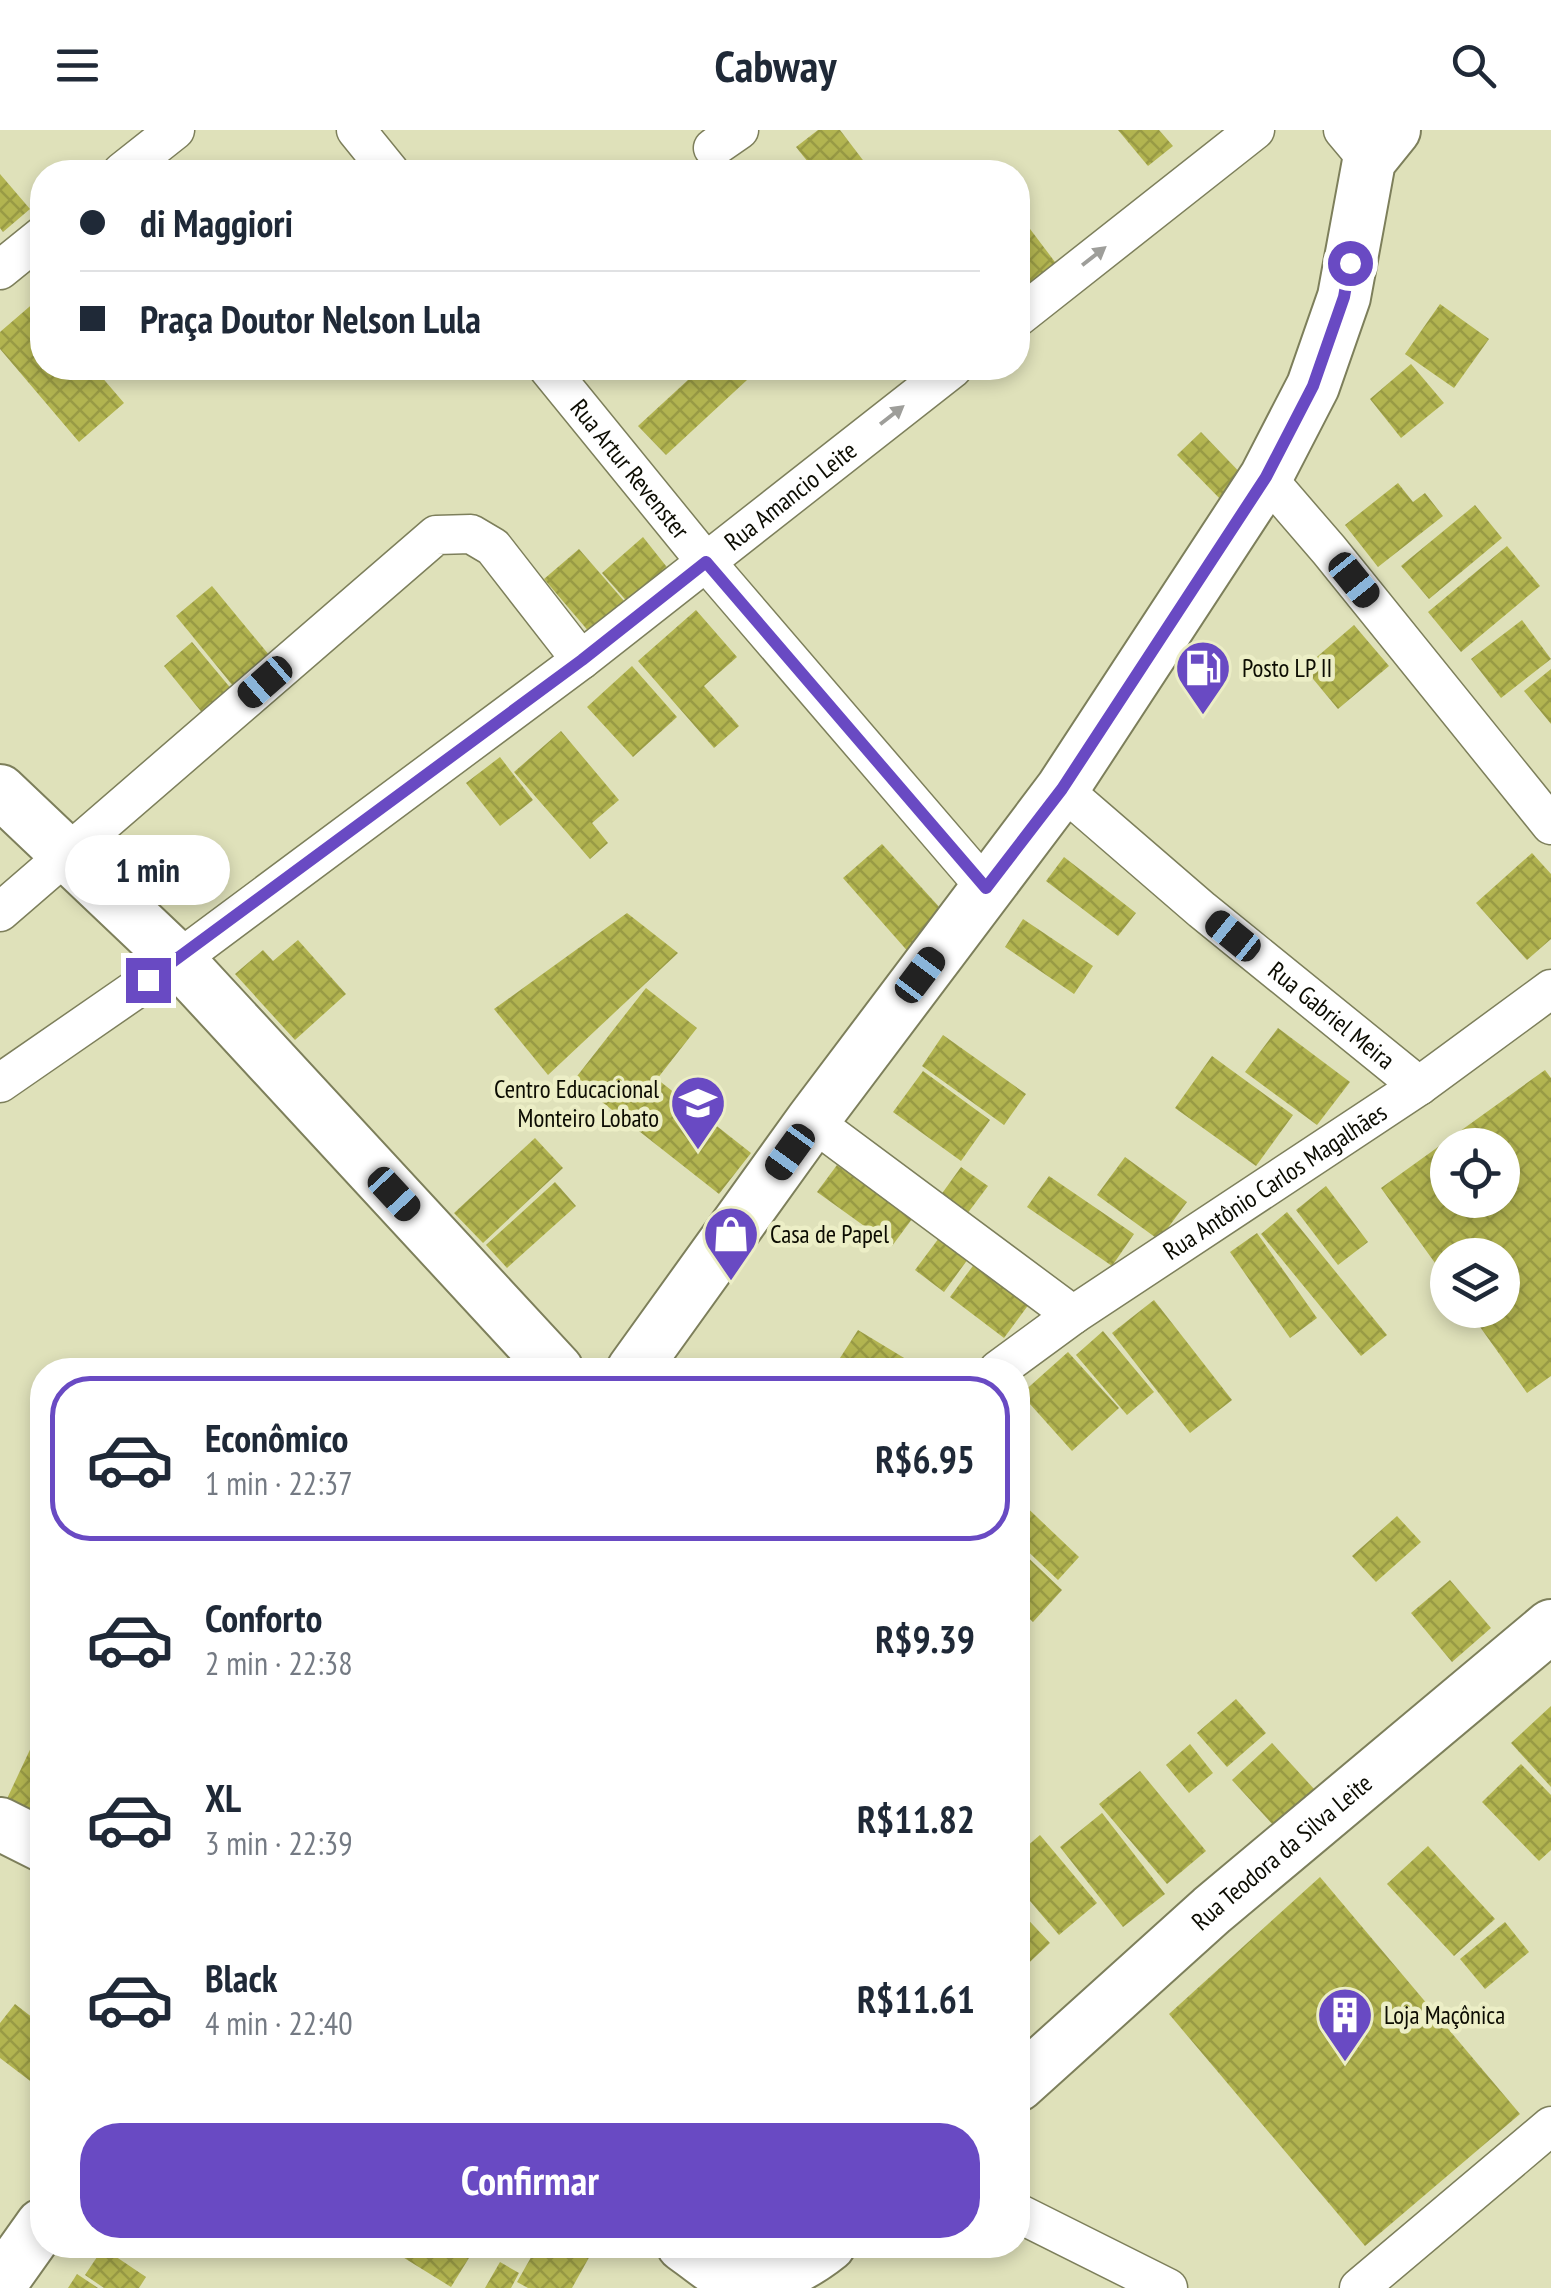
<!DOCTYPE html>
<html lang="pt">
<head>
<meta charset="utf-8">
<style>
	:root { --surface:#fff; --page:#f2f2f3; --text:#1f2937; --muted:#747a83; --line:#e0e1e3; --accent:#694ac3 }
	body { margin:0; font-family:"PT Sans Narrow",sans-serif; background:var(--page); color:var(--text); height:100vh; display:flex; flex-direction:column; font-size:38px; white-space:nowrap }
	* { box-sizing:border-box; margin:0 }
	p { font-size:32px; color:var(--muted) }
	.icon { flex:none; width:55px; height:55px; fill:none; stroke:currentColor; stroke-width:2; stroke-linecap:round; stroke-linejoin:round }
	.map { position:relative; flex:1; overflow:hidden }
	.side { position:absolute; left:30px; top:1228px; width:1000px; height:900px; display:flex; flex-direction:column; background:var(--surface); border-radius:40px; box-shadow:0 5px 15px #0003 }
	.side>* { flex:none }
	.banner { position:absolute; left:30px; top:30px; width:1000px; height:220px; border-radius:40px; box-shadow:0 5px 15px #0003; display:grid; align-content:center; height:220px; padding:0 50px; background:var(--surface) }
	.fabs { position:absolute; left:1430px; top:998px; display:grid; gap:20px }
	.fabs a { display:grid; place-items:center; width:90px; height:90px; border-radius:50%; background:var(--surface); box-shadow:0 5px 15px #0003; font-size:50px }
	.end { position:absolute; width:45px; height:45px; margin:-22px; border:12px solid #694ac3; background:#fff; box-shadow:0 0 0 5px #fff }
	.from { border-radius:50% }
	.bubble { position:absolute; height:70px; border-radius:35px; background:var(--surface); box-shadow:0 5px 15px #0003; font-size:32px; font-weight:800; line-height:70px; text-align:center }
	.car { position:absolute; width:30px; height:60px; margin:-30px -15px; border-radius:12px; box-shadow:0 0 8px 2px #0007; background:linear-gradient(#222 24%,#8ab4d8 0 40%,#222 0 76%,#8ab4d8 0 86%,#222 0) }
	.banner b { display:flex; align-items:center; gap:35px; height:95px; font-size:38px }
	.banner b+b { border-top:2px solid var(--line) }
	.banner i { width:25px; height:25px; background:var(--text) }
	ul { padding:18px 0 0; list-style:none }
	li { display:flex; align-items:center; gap:30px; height:165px; margin:0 20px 15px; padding:0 30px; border:5px solid transparent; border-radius:40px }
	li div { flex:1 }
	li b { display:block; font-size:38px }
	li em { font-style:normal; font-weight:800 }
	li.current { border-color:var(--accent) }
	li>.icon { width:90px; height:90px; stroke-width:1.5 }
	.button { display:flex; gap:20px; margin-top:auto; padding:20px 50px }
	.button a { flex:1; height:115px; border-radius:40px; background:var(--accent); color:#fff; font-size:40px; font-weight:800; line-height:115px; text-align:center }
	header { display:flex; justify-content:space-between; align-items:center; height:130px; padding:0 50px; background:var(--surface); font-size:45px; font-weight:800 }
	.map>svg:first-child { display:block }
	.building { fill:url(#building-cross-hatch); fill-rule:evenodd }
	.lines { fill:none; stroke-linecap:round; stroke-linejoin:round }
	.street-casing { stroke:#7d7f5b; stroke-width:41 }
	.secondary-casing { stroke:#7d7f5b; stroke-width:56 }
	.street { stroke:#fff; stroke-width:38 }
	.secondary { stroke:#fff; stroke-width:52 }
	.oneway { fill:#9e9e9a }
	.route { stroke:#694ac3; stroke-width:12 }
	.labels { text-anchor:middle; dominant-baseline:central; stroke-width:9; stroke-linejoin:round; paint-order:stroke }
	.street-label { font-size:25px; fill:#0c0c02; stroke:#eceec6 }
	.poi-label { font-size:25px; fill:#0c0c02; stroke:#eceec6; text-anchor:start }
</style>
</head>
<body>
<header><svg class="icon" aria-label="menu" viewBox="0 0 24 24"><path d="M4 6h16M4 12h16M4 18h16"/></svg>Cabway<svg class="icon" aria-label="search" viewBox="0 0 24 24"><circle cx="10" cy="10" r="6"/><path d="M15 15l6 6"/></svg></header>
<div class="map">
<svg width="1551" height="2158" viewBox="0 0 1551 2158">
	<defs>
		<pattern id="building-cross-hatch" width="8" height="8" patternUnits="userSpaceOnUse" patternTransform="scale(2.5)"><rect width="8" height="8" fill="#b2b450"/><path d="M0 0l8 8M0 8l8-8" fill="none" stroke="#989a44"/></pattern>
	</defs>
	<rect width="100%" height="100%" fill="#dfe1ba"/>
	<g class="building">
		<path d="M818,0H840L872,42H816L796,17Z"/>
		<path d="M1118,0H1159L1173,16L1148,36Z"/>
		<path d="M0,44L30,79L3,102L0,98Z"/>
		<path d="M1018,83L1058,136L1027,160L1018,147Z"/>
		<path d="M36,171L42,178V238H94L124,273L79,312L0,219V202Z"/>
		<path d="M1440,174L1489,209L1454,258L1405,224Z"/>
		<path d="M1411,234L1444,273L1401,308L1370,269Z"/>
		<path d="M701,238H735L747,250L666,325L638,296Z"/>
		<path d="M1201,302L1249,352L1226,375L1177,325Z"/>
		<path d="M1398,353L1413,372L1425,363L1443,386L1378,437L1345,395Z"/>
		<path d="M1475,375L1502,408L1429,469L1401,436Z"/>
		<path d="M643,407L670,441L630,475L602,443Z"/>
		<path d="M1507,416L1540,456L1461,522L1428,482Z"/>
		<path d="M579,419L631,479L596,510L544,449Z"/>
		<path d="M212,456L279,537L242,567L176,486Z"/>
		<path d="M696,480L737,527L704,556L739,596L714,618L638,531Z"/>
		<path d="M1522,490L1551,529L1501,568L1471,529Z"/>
		<path d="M1354,495L1389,536L1338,579L1304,538Z"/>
		<path d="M192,512L233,561L204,585L164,536Z"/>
		<path d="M632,536L677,587L633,627L587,577Z"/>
		<path d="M1551,539V594L1524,561Z"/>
		<path d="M561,601L619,670L592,693L608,713L590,729L514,642Z"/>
		<path d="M500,627L533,670L500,696L466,653Z"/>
		<path d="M882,714L951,790L911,825L843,748Z"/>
		<path d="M1532,723L1551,744V809L1527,830L1476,773Z"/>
		<path d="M1064,727L1136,783L1118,806L1046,751Z"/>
		<path d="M627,783L678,823L548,945L494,879Z"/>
		<path d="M1023,789L1093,836L1074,864L1005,817Z"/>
		<path d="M298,810L346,864L295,910L235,844L263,820L273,831Z"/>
		<path d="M646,858L697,898L657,949L751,1023L719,1064L574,950Z"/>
		<path d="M1278,898L1350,952L1317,995L1245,942Z"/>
		<path d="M943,905L1026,964L1004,995L922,936Z"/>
		<path d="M1212,926L1293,985L1256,1036L1175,978Z"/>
		<path d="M1545,940L1551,948V1246L1527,1263L1468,1180H1502V1125H1448V1151L1381,1058ZM1448,1015H1502V1070H1448Z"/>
		<path d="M923,941L990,990L961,1031L893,982Z"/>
		<path d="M535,1008L563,1038L483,1113L454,1083Z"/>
		<path d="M1125,1027L1187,1072L1159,1110L1097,1065Z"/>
		<path d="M837,1035L912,1089L892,1116L817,1062Z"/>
		<path d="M961,1037L988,1056L964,1088L938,1069Z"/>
		<path d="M1049,1046L1134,1104L1112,1136L1027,1077Z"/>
		<path d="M555,1052L576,1076L507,1138L486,1115Z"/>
		<path d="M1326,1056L1368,1112L1338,1135L1296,1080Z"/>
		<path d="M1287,1082L1387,1205L1361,1226L1261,1104Z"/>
		<path d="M1257,1103L1317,1188L1290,1208L1230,1122Z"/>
		<path d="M939,1108L968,1129L944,1162L915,1140Z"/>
		<path d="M978,1129L1032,1170L1004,1208L950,1167Z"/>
		<path d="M1154,1170L1232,1270L1190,1303L1112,1203Z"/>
		<path d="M858,1200L924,1240H860L840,1228Z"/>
		<path d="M1103,1201L1154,1262L1127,1285L1076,1225Z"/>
		<path d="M1068,1222L1119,1278L1072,1321L1021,1264Z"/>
		<path d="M1018,1369L1079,1427L1058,1450L1018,1412Z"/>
		<path d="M1397,1386L1421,1412L1376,1452L1352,1426Z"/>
		<path d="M1018,1418L1062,1460L1033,1492L1018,1478Z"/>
		<path d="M1450,1450L1491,1498L1452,1532L1411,1483Z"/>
		<path d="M1236,1569L1266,1603L1227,1637L1197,1603Z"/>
		<path d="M1551,1576V1657L1511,1613Z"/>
		<path d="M42,1594V1691L5,1673Z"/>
		<path d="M1272,1613L1315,1660L1275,1697L1232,1650Z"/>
		<path d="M1190,1614L1213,1643L1189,1663L1166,1635Z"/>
		<path d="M1521,1634L1551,1665V1720L1539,1731L1482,1672Z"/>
		<path d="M1140,1641L1206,1721L1167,1754L1099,1674Z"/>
		<path d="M1102,1683L1165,1764L1123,1797L1060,1717Z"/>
		<path d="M1040,1705L1097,1773L1059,1805L1018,1757V1724Z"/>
		<path d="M1428,1716L1495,1789L1454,1826L1387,1754Z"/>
		<path d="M1320,1747L1520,1984L1365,2116L1169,1884Z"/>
		<path d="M1018,1779L1050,1813L1018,1843Z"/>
		<path d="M1505,1792L1529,1822L1485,1859L1460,1829Z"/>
		<path d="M15,1874L42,1895V1960L0,1928V1893Z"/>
		<path d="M370,2115H399L390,2128Z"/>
		<path d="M408,2115H477L451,2157L401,2126Z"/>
		<path d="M538,2115H596L572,2158H528L517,2152Z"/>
		<path d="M103,2118L146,2147L139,2158H104L85,2145Z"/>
		<path d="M500,2132L519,2143L511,2158H485Z"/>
		<path d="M77,2144L98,2158H68Z"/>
	</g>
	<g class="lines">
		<g class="street-casing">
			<g id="street">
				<path d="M356,0L390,42"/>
				<path d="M1343,0L1369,31"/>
				<path d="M713,18L739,0"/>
				<path d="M122,42L175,0"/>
				<path d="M0,140L42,106"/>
				<path d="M1018,187L1255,0"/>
				<path id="s1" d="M548,238L706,432L986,758"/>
				<path d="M1266,347L1329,420L1551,695"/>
				<path id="s2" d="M1062,659L1202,780L1419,956"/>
				<path d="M0,782L436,405L471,404L493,417L581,530"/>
				<path id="s3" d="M0,953L178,830L581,530L953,238"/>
				<path d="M812,991L1073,1185"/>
				<path id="s4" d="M998,1240L1073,1185L1419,956L1551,859"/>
				<path d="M1018,2083L1168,2158"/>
				<path d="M1359,2158L1551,1996"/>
			</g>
		</g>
		<g class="secondary-casing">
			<g id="secondary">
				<path d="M0,661L178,830L557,1240"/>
				<path d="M633,1240L812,991L1062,659L1266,347L1313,256L1344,167L1369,31L1394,0"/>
				<path d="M0,1694L42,1715"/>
				<path id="s5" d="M1018,1955L1212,1780L1551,1496"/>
				<path d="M683,2115C698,2125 719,2145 736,2148C769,2154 804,2135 829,2115"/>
				<path d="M0,2154L42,2095"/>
			</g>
		</g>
		<use href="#street" class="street"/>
		<use href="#secondary" class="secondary"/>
	</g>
	<defs><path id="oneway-solid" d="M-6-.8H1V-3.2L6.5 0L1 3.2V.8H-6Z" transform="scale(2.5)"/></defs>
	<g class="oneway">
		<use href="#oneway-solid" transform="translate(1094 126) rotate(-38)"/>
		<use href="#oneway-solid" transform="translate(892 285) rotate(-38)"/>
	</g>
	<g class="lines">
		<path class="route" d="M148,850L582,530L706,432L986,758L1062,659L1266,347L1313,256L1344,167L1350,133"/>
	</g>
	<defs>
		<g id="fuel-pin" transform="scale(2.875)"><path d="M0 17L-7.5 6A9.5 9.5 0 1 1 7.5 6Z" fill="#694ac3" stroke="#eceec6"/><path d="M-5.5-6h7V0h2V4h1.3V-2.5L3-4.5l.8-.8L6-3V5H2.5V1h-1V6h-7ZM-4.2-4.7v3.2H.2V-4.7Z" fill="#fff"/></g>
		<g id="school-pin" transform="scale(2.875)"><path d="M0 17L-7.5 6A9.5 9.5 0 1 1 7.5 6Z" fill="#694ac3" stroke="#eceec6"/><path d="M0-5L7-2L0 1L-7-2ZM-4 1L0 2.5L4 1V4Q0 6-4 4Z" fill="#fff"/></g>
		<g id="shop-pin" transform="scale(2.875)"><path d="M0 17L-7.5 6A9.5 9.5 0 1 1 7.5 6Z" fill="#694ac3" stroke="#eceec6"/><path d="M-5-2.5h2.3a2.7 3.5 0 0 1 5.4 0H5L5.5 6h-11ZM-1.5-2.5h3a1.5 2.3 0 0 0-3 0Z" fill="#fff"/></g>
		<g id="building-pin" transform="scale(2.875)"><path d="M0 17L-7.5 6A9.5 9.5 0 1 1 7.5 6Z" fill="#694ac3" stroke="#eceec6"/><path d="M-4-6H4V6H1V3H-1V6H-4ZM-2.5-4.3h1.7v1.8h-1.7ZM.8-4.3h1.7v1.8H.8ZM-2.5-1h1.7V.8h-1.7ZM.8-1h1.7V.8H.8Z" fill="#fff"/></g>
	</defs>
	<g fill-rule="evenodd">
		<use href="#fuel-pin" x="1203" y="538"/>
		<use href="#school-pin" x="698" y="973"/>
		<use href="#shop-pin" x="731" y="1104"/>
		<use href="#building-pin" x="1345" y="1885"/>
	</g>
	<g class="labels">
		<g class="street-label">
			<text stroke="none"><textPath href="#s1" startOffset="130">Rua Artur Revenster</textPath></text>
			<text stroke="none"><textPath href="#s3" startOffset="985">Rua Amancio Leite</textPath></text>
			<text stroke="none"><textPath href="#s2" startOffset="352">Rua Gabriel Meira</textPath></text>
			<text stroke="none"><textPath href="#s4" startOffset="335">Rua Antônio Carlos Magalhães</textPath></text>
			<text stroke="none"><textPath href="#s5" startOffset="352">Rua Teodora da Silva Leite</textPath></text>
		</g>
		<g class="poi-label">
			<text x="1242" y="538">Posto LP II</text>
			<text x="659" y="959" text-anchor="end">Centro Educacional<tspan x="659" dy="29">Monteiro Lobato</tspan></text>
			<text x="770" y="1104">Casa de Papel</text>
			<text x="1384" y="1885">Loja Maçônica</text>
		</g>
	</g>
</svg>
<div class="fabs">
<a><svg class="icon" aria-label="locate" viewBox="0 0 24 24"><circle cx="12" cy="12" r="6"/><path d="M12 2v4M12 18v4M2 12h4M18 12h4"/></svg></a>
<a><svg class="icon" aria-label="layers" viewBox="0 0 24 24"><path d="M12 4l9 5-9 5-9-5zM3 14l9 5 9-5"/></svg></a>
</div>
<i class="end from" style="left:1350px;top:133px"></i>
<i class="end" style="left:148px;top:850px"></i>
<div class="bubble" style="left:65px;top:705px;width:165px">1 min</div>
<i class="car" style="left:1354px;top:450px;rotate:141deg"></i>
<i class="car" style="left:265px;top:552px;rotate:229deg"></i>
<i class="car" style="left:1233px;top:806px;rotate:309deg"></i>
<i class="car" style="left:920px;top:845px;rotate:37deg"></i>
<i class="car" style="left:790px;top:1022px;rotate:216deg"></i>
<i class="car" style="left:394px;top:1064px;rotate:137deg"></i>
<div class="banner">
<b><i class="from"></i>di Maggiori</b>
<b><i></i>Praça Doutor Nelson Lula</b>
</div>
<section class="side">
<ul>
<li class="current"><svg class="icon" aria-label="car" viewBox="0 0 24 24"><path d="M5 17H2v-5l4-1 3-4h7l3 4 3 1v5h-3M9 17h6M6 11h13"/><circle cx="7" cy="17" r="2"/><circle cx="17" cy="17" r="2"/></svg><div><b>Econômico</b><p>1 min · 22:37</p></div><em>R$6.95</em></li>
<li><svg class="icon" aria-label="car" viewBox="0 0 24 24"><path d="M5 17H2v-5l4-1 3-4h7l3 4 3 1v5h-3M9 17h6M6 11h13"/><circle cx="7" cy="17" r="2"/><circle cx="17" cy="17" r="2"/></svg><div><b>Conforto</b><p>2 min · 22:38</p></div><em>R$9.39</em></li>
<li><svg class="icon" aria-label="car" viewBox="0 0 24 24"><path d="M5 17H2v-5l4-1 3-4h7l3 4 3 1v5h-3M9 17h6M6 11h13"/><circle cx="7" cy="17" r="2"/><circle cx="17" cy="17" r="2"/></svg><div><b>XL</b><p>3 min · 22:39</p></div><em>R$11.82</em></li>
<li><svg class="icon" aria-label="car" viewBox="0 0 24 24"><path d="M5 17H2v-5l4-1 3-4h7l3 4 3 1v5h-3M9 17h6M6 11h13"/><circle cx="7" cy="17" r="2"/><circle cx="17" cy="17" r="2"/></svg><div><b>Black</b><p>4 min · 22:40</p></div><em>R$11.61</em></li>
</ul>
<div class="button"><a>Confirmar</a></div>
</section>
</div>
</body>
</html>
